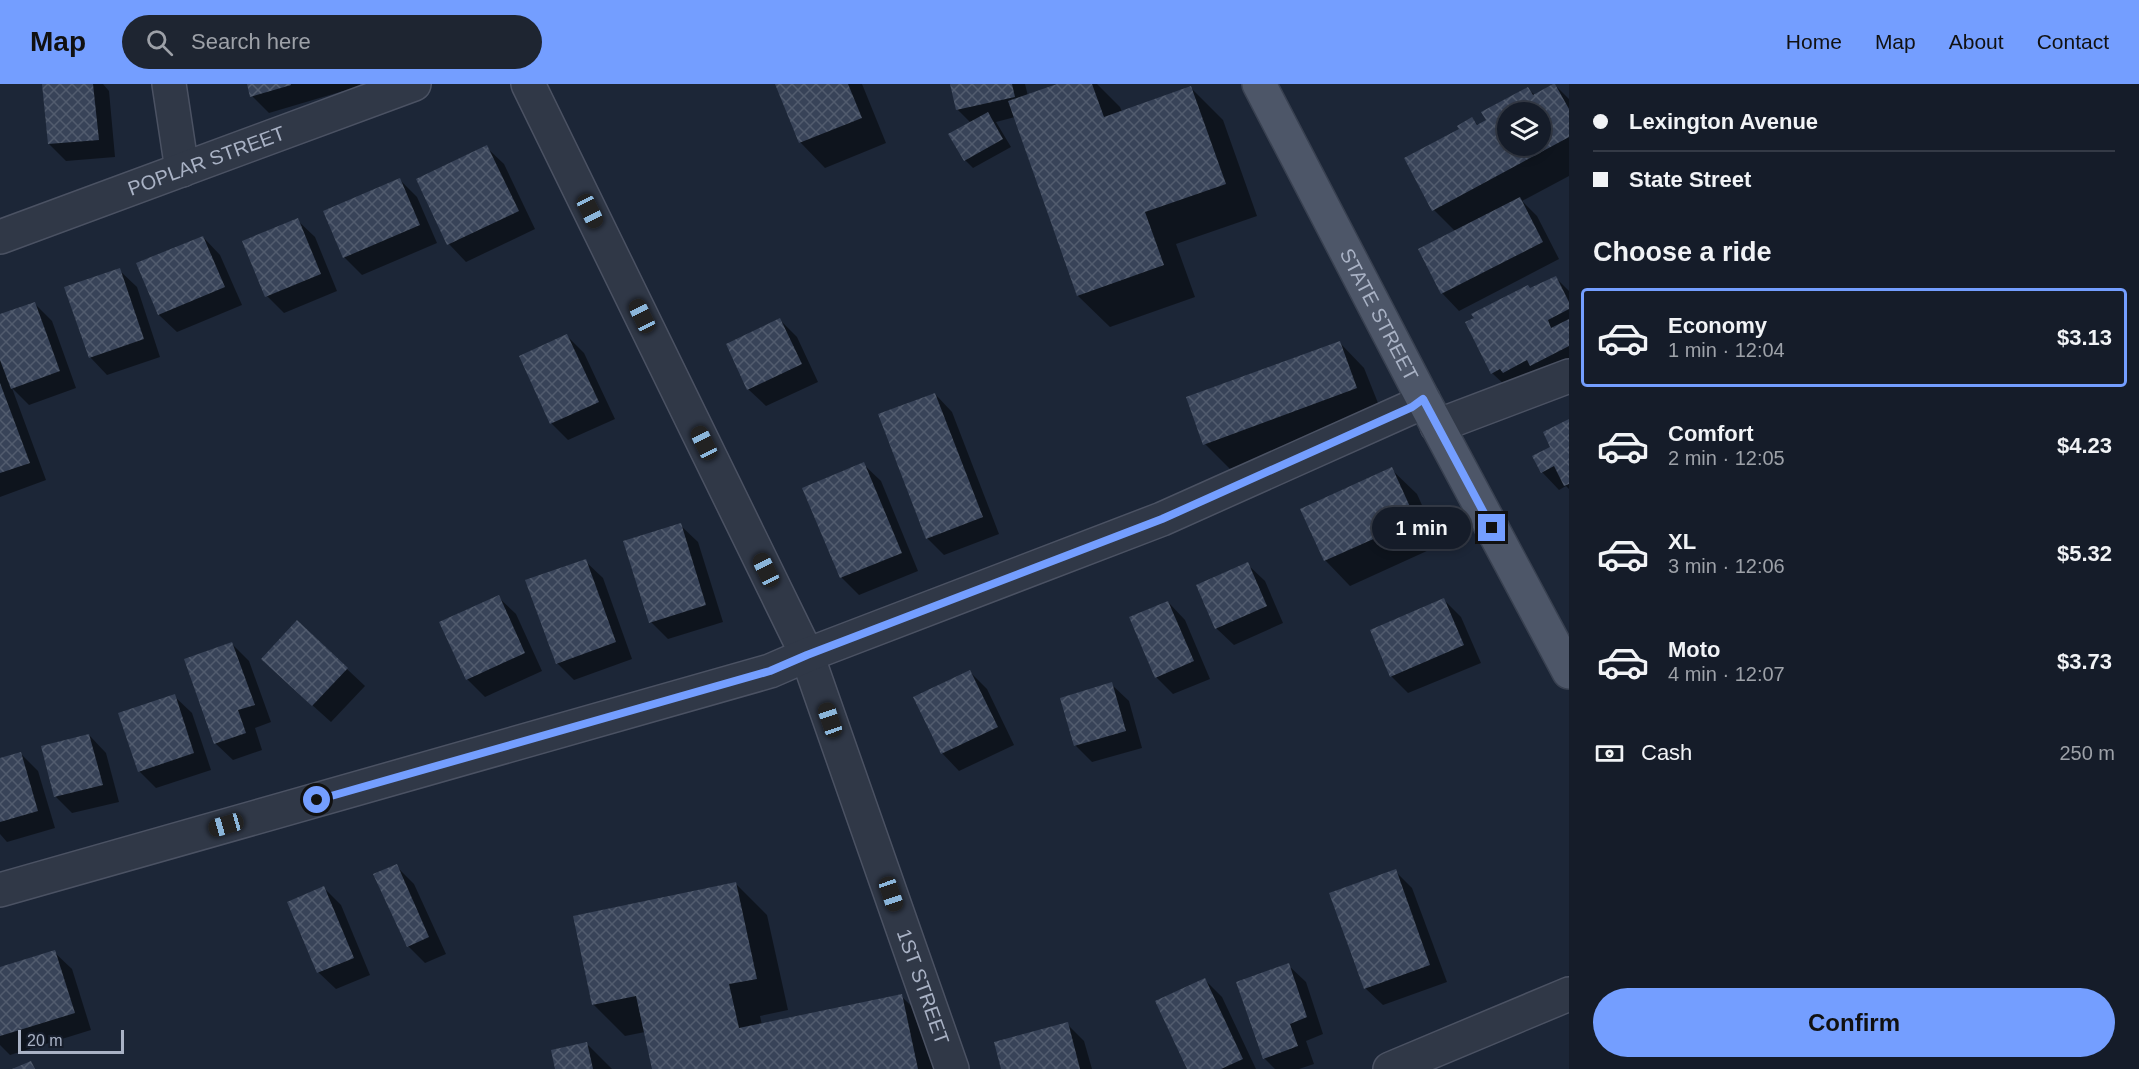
<!DOCTYPE html>
<html lang="en">
<head>
<meta charset="utf-8">
<style>
	:root { --surface:#151c29; --page:#1e2531; --text:#f1f3f6; --muted:#9da1a8; --line:#343a46; --accent:#749eff }
	body { margin:0; font-family:Helvetica,sans-serif; background:var(--page); color:var(--text); height:100vh; display:flex; flex-direction:column; font-size:22px; white-space:nowrap }
	* { box-sizing:border-box; margin:0 }
	p { font-size:20px; color:var(--muted) }
	.icon { flex:none; width:33px; height:33px; fill:none; stroke:currentColor; stroke-width:2; stroke-linecap:round; stroke-linejoin:round }
	.map { position:relative; flex:1; overflow:hidden }
	.drawer { display:flex; flex-direction:column; background:var(--surface); width:570px }
	.drawer>* { flex:none }
	.top-card { display:grid; align-content:center; height:132px; padding:0 24px; background:var(--surface) }
	.buttons { position:absolute; left:1497px; top:18px; display:grid; gap:12px }
	.buttons a { display:grid; place-items:center; width:54px; height:54px; border-radius:50%; background:var(--surface); box-shadow:0 3px 9px #0003,0 0 0 2px var(--line); font-size:30px }
	.scale { position:absolute; left:18px; bottom:15px; width:106px; box-sizing:border-box; padding-left:6px; border:3px solid #a9b2c5; border-top:0; font-size:16px; line-height:21px; white-space:nowrap; color:#a9b2c5; -webkit-text-stroke:4px #161d2b; paint-order:stroke }
	.end { position:absolute; width:27px; height:27px; margin:-14px; border:8px solid #749eff; background:#111; box-shadow:0 0 0 3px #111 }
	.from { border-radius:50% }
	.bubble { position:absolute; height:42px; border-radius:21px; background:var(--surface); box-shadow:0 3px 9px #0003,0 0 0 2px var(--line); font-size:20px; font-weight:600; line-height:42px; text-align:center }
	.car { position:absolute; width:18px; height:36px; margin:-18px -9px; border-radius:8px; box-shadow:0 0 4px 2px #0007; background:linear-gradient(#222 24%,#8ab4d8 0 40%,#222 0 76%,#8ab4d8 0 86%,#222 0) }
	.top-card b { display:flex; align-items:center; gap:21px; height:57px; font-size:22px }
	.top-card b+b { border-top:2px solid var(--line) }
	.top-card i { width:15px; height:15px; background:var(--text) }
	ul { padding:0; list-style:none }
	li { display:flex; align-items:center; gap:18px; height:99px; margin:0 12px 9px; padding:0 12px; border:3px solid transparent; border-radius:6px }
	li div { flex:1 }
	li b { display:block; font-size:22px }
	li em { font-style:normal; font-weight:600 }
	li.current { border-color:var(--accent) }
	li>.icon { width:54px; height:54px; stroke-width:1.5 }
	h2 { padding:0 24px; font-size:27px; line-height:72px }
	.pay { display:flex; align-items:center; gap:15px; height:66px; padding:0 24px; font-size:22px }
	.pay p { margin-inline-start:auto }
	.action { display:flex; gap:12px; margin-top:auto; padding:12px 24px }
	.action a { flex:1; height:69px; border-radius:36px; background:var(--accent); color:#111; font-size:24px; font-weight:600; line-height:69px; text-align:center }
	header { display:flex; align-items:center; gap:36px; box-sizing:border-box; height:84px; padding:0 30px; background:var(--accent); color:#111 }
	header strong { font-size:28px }
	nav { display:flex; gap:33px; margin-inline-start:auto; font-size:21px }
	.search { width:420px; height:54px; background:var(--page); display:flex; align-items:center; gap:15px; box-sizing:border-box; padding:0 21px; border-radius:33px; color:var(--muted); font-size:22px }
	main { display:flex; flex:1; min-height:0 }
	.map>svg:first-child { display:block }
	.shadow { fill:#0007; fill-rule:evenodd }
	.building { fill:url(#building-cross-hatch); fill-rule:evenodd }
	.lines { fill:none; stroke-linecap:round; stroke-linejoin:round }
	.minor-casing { stroke:#4b5263; stroke-width:36 }
	.major-casing { stroke:#394151; stroke-width:36 }
	.minor { stroke:#303847; stroke-width:33 }
	.major { stroke:#4d5668; stroke-width:33 }
	.route { stroke:#749eff; stroke-width:8 }
	.labels { text-anchor:middle; dominant-baseline:central; stroke-width:6; stroke-linejoin:round; paint-order:stroke }
	.street-label { font-size:20px; fill:#a9b2c5; stroke:#161d2b }
</style>
</head>
<body>
<header>
<strong>Map</strong>
<div class="search"><svg class="icon" aria-label="search" viewBox="0 0 24 24"><circle cx="10" cy="10" r="6"/><path d="M15 15l6 6"/></svg>Search here</div>
<nav><a>Home</a><a>Map</a><a>About</a><a>Contact</a></nav>
</header>
<main>
<div class="map">
<svg width="1569" height="985" viewBox="0 0 1569 985">
	<defs>
		<pattern id="building-cross-hatch" width="8" height="8" patternUnits="userSpaceOnUse" patternTransform="scale(1.5)"><rect width="8" height="8" fill="#384358"/><path d="M0 0l8 8M0 8l8-8" fill="none" stroke="#525c6e"/></pattern>
	</defs>
	<rect width="100%" height="100%" fill="#1c2637"/>
	<g class="shadow">
		<path d="M43,0H103L109,7L115,73L66,77L49,60Z"/>
		<path d="M248,0H360V2L269,29L252,12Z"/>
		<path d="M777,0H862L886,59L825,84L800,58Z"/>
		<path d="M951,0H1025L1028,12L1062,0H1097L1120,23L1122,28L1191,4L1223,36L1257,132L1176,160L1195,213L1110,243L1078,212L1015,33L996,38L1011,63L973,84L965,76L971,39L957,25Z"/>
		<path d="M1555,1L1569,15V92L1522,117L1537,132L1559,175L1459,227L1442,209L1456,148L1434,126L1461,45L1472,35L1479,42L1528,5L1535,11ZM1508,28H1540V62H1508Z"/>
		<path d="M486,63L504,80L535,145L466,178L449,160L418,95Z"/>
		<path d="M400,96L417,113L437,159L362,191L344,173Z"/>
		<path d="M297,136L315,153L337,207L284,229L267,212Z"/>
		<path d="M203,153L220,171L242,221L177,248L159,231L138,180Z"/>
		<path d="M119,186L137,203L160,273L107,291L90,273Z"/>
		<path d="M1555,193L1569,207V288L1510,306L1492,289L1531,206Z"/>
		<path d="M34,219L52,237L76,304L29,321L12,304L46,396L0,413V232Z"/>
		<path d="M780,236L797,253L818,298L766,322L748,305Z"/>
		<path d="M567,252L584,269L615,335L568,356L551,339Z"/>
		<path d="M1339,258L1364,284L1382,329L1230,385L1205,360Z"/>
		<path d="M935,310L952,328L999,450L944,471L927,454Z"/>
		<path d="M1569,337V405L1566,402L1559,406L1542,388L1552,364Z"/>
		<path d="M863,380L881,397L918,487L859,511L842,494L804,405Z"/>
		<path d="M1391,385L1417,410L1440,461L1350,502L1325,476Z"/>
		<path d="M680,441L698,458L723,538L668,555L651,538Z"/>
		<path d="M585,477L603,494L632,575L574,596L557,579Z"/>
		<path d="M1247,480L1265,497L1283,539L1234,561L1216,544Z"/>
		<path d="M498,513L516,530L542,587L485,613L467,595Z"/>
		<path d="M1444,516L1461,533L1481,579L1408,609L1391,592Z"/>
		<path d="M1168,518L1185,536L1210,595L1173,610L1156,593Z"/>
		<path d="M297,538L365,602L331,638L280,592Z"/>
		<path d="M232,560L249,577L271,638L255,644L262,666L233,676L215,659Z"/>
		<path d="M970,588L987,605L1014,661L959,687L942,669Z"/>
		<path d="M1111,600L1129,617L1142,664L1092,678L1075,661Z"/>
		<path d="M174,612L192,629L211,686L156,704L139,687Z"/>
		<path d="M89,651L106,669L119,718L72,729L55,712Z"/>
		<path d="M21,670L38,687L55,744L7,758L0,750V675Z"/>
		<path d="M396,782L414,800L446,870L425,879L408,862Z"/>
		<path d="M1395,787L1412,804L1447,898L1383,921L1365,904Z"/>
		<path d="M735,799L767,831L788,926L760,932L762,941L901,912L933,943L942,985H653L645,948L625,952L593,920Z"/>
		<path d="M324,804L341,821L370,891L336,905L318,888Z"/>
		<path d="M54,868L72,885L91,946L10,971L0,961V885Z"/>
		<path d="M1288,881L1306,898L1323,950L1306,957L1314,980L1299,985H1275L1264,974Z"/>
		<path d="M1205,896L1222,913L1256,985H1188Z"/>
		<path d="M1067,940L1084,957L1092,985H1002Z"/>
		<path d="M587,960L612,985H556Z"/>
	</g>
	<g class="building">
		<path d="M42,0H93L99,56L48,60Z"/>
		<path d="M247,0H291V1L250,13Z"/>
		<path d="M775,0H848L862,34L799,59Z"/>
		<path d="M950,0H1012L1015,13L956,26Z"/>
		<path d="M1057,0H1092L1104,33L1191,2L1226,100L1145,128L1164,181L1077,212L1008,17Z"/>
		<path d="M1553,0H1555L1569,25V53L1432,127L1404,74L1459,45L1457,42L1472,33L1477,41L1486,36L1481,28L1528,3L1533,11ZM1508,28H1540V62H1508Z"/>
		<path d="M988,28L1003,55L964,77L948,50Z"/>
		<path d="M487,61L519,127L447,161L416,95Z"/>
		<path d="M400,94L420,141L343,174L323,127Z"/>
		<path d="M1520,113L1543,158L1441,210L1418,165Z"/>
		<path d="M298,134L321,190L265,213L242,157Z"/>
		<path d="M203,152L225,203L158,231L136,179Z"/>
		<path d="M120,184L144,255L89,274L64,203Z"/>
		<path d="M1556,192L1569,218V225L1548,236L1551,244L1569,235V262L1530,282L1527,276L1503,289L1500,285L1491,290L1465,238L1474,234L1471,230L1528,201L1530,204Z"/>
		<path d="M35,218L60,287L11,305L0,276V230Z"/>
		<path d="M780,234L802,280L747,306L726,260Z"/>
		<path d="M567,250L599,318L550,340L519,272Z"/>
		<path d="M1340,257L1357,304L1203,361L1186,313Z"/>
		<path d="M0,299L30,379L0,389Z"/>
		<path d="M935,309L983,433L926,455L878,330Z"/>
		<path d="M1569,335V400L1564,402L1554,382L1541,389L1532,372L1550,363L1543,348Z"/>
		<path d="M864,378L902,469L840,494L802,404Z"/>
		<path d="M1392,383L1416,436L1324,477L1300,425Z"/>
		<path d="M681,439L706,521L649,539L623,457Z"/>
		<path d="M586,475L616,558L556,580L525,496Z"/>
		<path d="M1248,478L1267,522L1215,545L1196,501Z"/>
		<path d="M499,511L525,569L466,596L439,538Z"/>
		<path d="M1444,514L1464,561L1390,593L1370,546Z"/>
		<path d="M1168,517L1194,577L1155,594L1129,533Z"/>
		<path d="M297,536L348,584L312,622L261,575Z"/>
		<path d="M232,558L255,621L238,626L246,649L214,660L184,575Z"/>
		<path d="M970,586L998,643L941,670L913,613Z"/>
		<path d="M1112,598L1126,647L1074,662L1060,614Z"/>
		<path d="M175,610L194,669L138,688L118,629Z"/>
		<path d="M89,650L103,701L54,713L41,662Z"/>
		<path d="M21,668L38,727L0,738V674Z"/>
		<path d="M397,780L429,853L407,863L373,790Z"/>
		<path d="M1396,785L1430,881L1364,905L1329,809Z"/>
		<path d="M736,798L757,895L729,900L739,944L902,910L918,985H652L636,912L592,921L573,832Z"/>
		<path d="M324,802L354,874L317,889L287,818Z"/>
		<path d="M55,866L75,929L0,952V883Z"/>
		<path d="M1289,879L1307,933L1290,940L1298,962L1263,975L1236,898Z"/>
		<path d="M1205,894L1243,975L1221,985H1187L1155,917Z"/>
		<path d="M1068,938L1080,985H1001L994,958Z"/>
		<path d="M587,958L593,985H555L551,966Z"/>
		<path d="M31,977L35,985H12Z"/>
	</g>
	<g class="lines">
		<g class="minor-casing">
			<g id="minor">
				<path d="M169,0L182,86"/>
				<path id="s1" d="M528,0L807,571L952,985"/>
				<path id="s2" d="M0,153L414,0"/>
				<path d="M1437,342L1569,292"/>
				<path d="M0,806L770,587L807,571L1162,435L1412,323L1423,315"/>
				<path d="M1390,985L1569,910"/>
			</g>
		</g>
		<g class="major-casing">
			<g id="major">
				<path id="s3" d="M1259,0L1423,315L1569,588"/>
			</g>
		</g>
		<use href="#minor" class="minor"/>
		<use href="#major" class="major"/>
	</g>
	<g class="lines">
		<path class="route" d="M317,716L770,587L807,571L1162,435L1412,323L1423,315L1492,444"/>
	</g>
	<g class="labels">
		<g class="street-label">
			<text stroke="none"><textPath href="#s2" startOffset="220">POPLAR STREET</textPath></text>
			<text stroke="none"><textPath href="#s3" startOffset="260">STATE STREET</textPath></text>
			<text stroke="none"><textPath href="#s1" startOffset="987">1ST STREET</textPath></text>
		</g>
	</g>
</svg>
<div class="buttons">
<a><svg class="icon" aria-label="layers" viewBox="0 0 24 24"><path d="M12 4l9 5-9 5-9-5zM3 14l9 5 9-5"/></svg></a>
</div>
<div class="scale">20 m</div>
<i class="end from" style="left:317px;top:716px"></i>
<i class="end" style="left:1492px;top:444px"></i>
<div class="bubble" style="left:1372px;top:423px;width:99px">1 min</div>
<i class="car" style="left:590px;top:127px;rotate:154deg"></i>
<i class="car" style="left:642px;top:232px;rotate:334deg"></i>
<i class="car" style="left:704px;top:359px;rotate:334deg"></i>
<i class="car" style="left:766px;top:486px;rotate:334deg"></i>
<i class="car" style="left:830px;top:636px;rotate:341deg"></i>
<i class="car" style="left:226px;top:741px;rotate:254deg"></i>
<i class="car" style="left:891px;top:810px;rotate:161deg"></i>
</div>
<section class="drawer">
<div class="top-card">
<b><i class="from"></i>Lexington Avenue</b>
<b><i></i>State Street</b>
</div>
<h2>Choose a ride</h2>
<ul>
<li class="current"><svg class="icon" aria-label="car" viewBox="0 0 24 24"><path d="M5 17H2v-5l4-1 3-4h7l3 4 3 1v5h-3M9 17h6M6 11h13"/><circle cx="7" cy="17" r="2"/><circle cx="17" cy="17" r="2"/></svg><div><b>Economy</b><p>1 min · 12:04</p></div><em>$3.13</em></li>
<li><svg class="icon" aria-label="car" viewBox="0 0 24 24"><path d="M5 17H2v-5l4-1 3-4h7l3 4 3 1v5h-3M9 17h6M6 11h13"/><circle cx="7" cy="17" r="2"/><circle cx="17" cy="17" r="2"/></svg><div><b>Comfort</b><p>2 min · 12:05</p></div><em>$4.23</em></li>
<li><svg class="icon" aria-label="car" viewBox="0 0 24 24"><path d="M5 17H2v-5l4-1 3-4h7l3 4 3 1v5h-3M9 17h6M6 11h13"/><circle cx="7" cy="17" r="2"/><circle cx="17" cy="17" r="2"/></svg><div><b>XL</b><p>3 min · 12:06</p></div><em>$5.32</em></li>
<li><svg class="icon" aria-label="car" viewBox="0 0 24 24"><path d="M5 17H2v-5l4-1 3-4h7l3 4 3 1v5h-3M9 17h6M6 11h13"/><circle cx="7" cy="17" r="2"/><circle cx="17" cy="17" r="2"/></svg><div><b>Moto</b><p>4 min · 12:07</p></div><em>$3.73</em></li>
</ul>
<div class="pay"><svg class="icon" aria-label="cash" viewBox="0 0 24 24"><path d="M3 7h18v10H3z"/><circle cx="12" cy="12" r="2"/></svg>Cash<p>250 m</p></div>
<div class="action"><a>Confirm</a></div>
</section>
</main>
</body>
</html>
